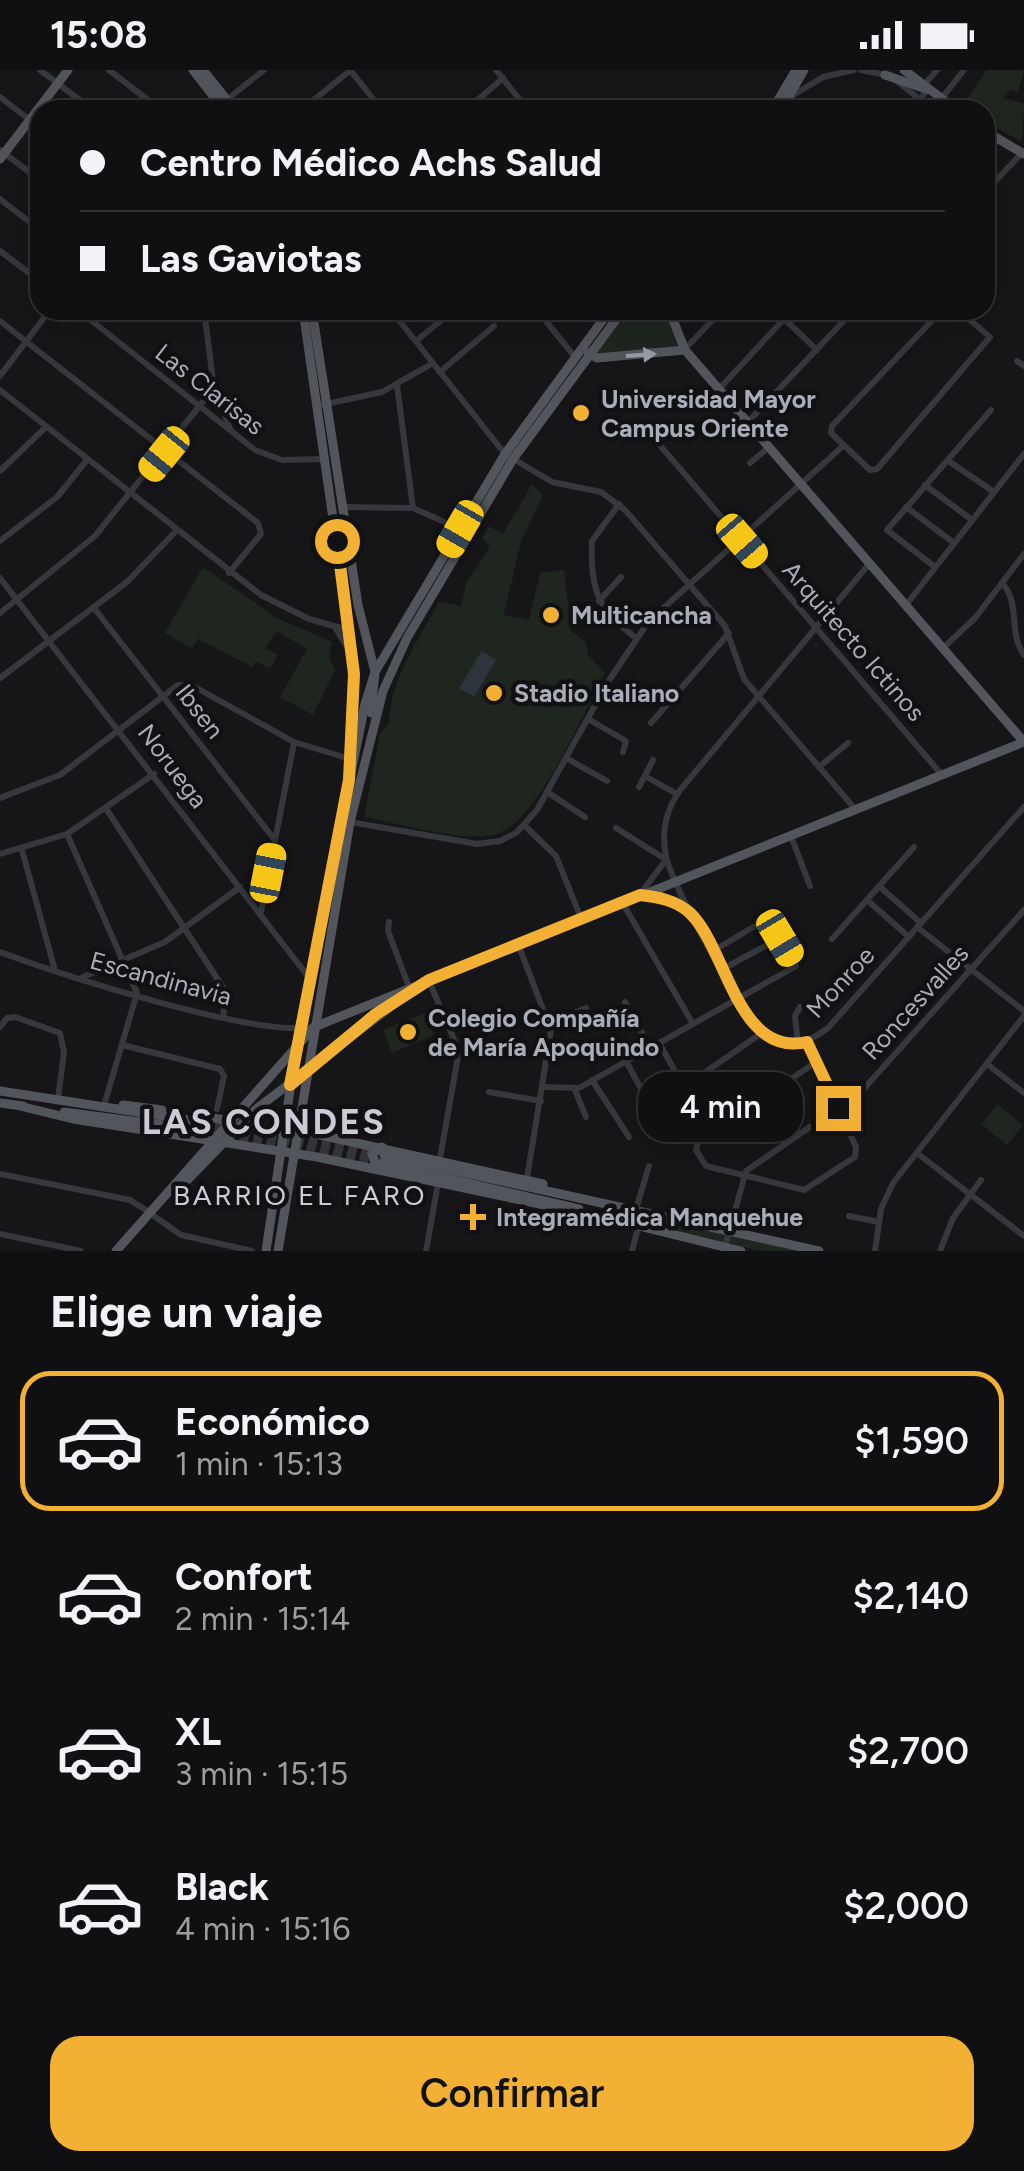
<!DOCTYPE html>
<html lang="es">
<head>
<meta charset="utf-8">
<style>
	:root { --surface:#101012; --page:#1e1e20; --text:#f1f3f6; --muted:#9c9d9f; --line:#303032; --accent:#f2b134 }
	body { margin:0; font-family:Figtree,sans-serif; background:var(--page); color:var(--text); height:100vh; display:flex; flex-direction:column; font-size:38px; white-space:nowrap }
	* { box-sizing:border-box; margin:0 }
	p { font-size:32px; color:var(--muted) }
	.icon { flex:none; width:55px; height:55px; fill:none; stroke:currentColor; stroke-width:2; stroke-linecap:round; stroke-linejoin:round }
	.map { position:relative; height:1181px; overflow:hidden }
	.side { display:flex; flex-direction:column; background:var(--surface); flex:1 }
	.side>* { flex:none }
	.guide { position:absolute; left:30px; top:30px; width:965px; height:220px; border-radius:30px; box-shadow:0 10px 40px #0002,0 0 0 2px var(--line); display:grid; align-content:center; height:220px; padding:0 50px; background:var(--surface) }
	.end { position:absolute; width:45px; height:45px; margin:-22px; border:12px solid #f2b134; background:#111; box-shadow:0 0 0 5px #111 }
	.from { border-radius:50% }
	.bubble { position:absolute; height:70px; border-radius:30px; background:var(--surface); box-shadow:0 10px 40px #0002,0 0 0 2px var(--line); font-size:32px; font-weight:600; line-height:70px; text-align:center }
	.car { position:absolute; width:30px; height:60px; margin:-30px -15px; border-radius:12px; box-shadow:0 0 8px 2px #0007; background:linear-gradient(#f5c518 24%,#345 0 40%,#f5c518 0 76%,#345 0 86%,#f5c518 0) }
	.guide b { display:flex; align-items:center; gap:35px; height:95px; font-size:38px }
	.guide b+b { border-top:2px solid var(--line) }
	.guide i { width:25px; height:25px; background:var(--text) }
	ul { padding:0; list-style:none }
	li { display:flex; align-items:center; gap:30px; height:140px; margin:0 20px 15px; padding:0 30px; border:5px solid transparent; border-radius:30px }
	li div { flex:1 }
	li b { display:block; font-size:38px }
	li em { font-style:normal; font-weight:600 }
	li.selected { border-color:var(--accent) }
	li>.icon { width:90px; height:90px; stroke-width:1.5 }
	h2 { padding:0 50px; font-size:45px; line-height:120px }
	.cta { display:flex; gap:20px; margin-top:auto; padding:20px 50px }
	.cta a { flex:1; height:115px; border-radius:30px; background:var(--accent); color:#111; font-size:40px; font-weight:600; line-height:115px; text-align:center }
	.status { display:flex; justify-content:space-between; align-items:center; height:70px; padding:0 50px; background:var(--surface); direction:ltr }
	.status svg { height:28px; fill:currentColor }
	.map>svg:first-child { display:block }
	.green { fill:#1e261f }
	.water { fill:#2c353c }
	.lines { fill:none; stroke-linecap:round; stroke-linejoin:round }
	.major-tunnel { stroke:#333438; stroke-width:9; stroke-dasharray:9 4.5; stroke-linecap:butt }
	.minor { stroke:#37383d; stroke-width:6 }
	.major { stroke:#53555c; stroke-width:9 }
	.oneway { fill:#979ba6 }
	.route { stroke:#f2b134; stroke-width:12 }
	.poi-dot { fill:#f2b134; stroke:#111113; stroke-width:4 }
	.labels { text-anchor:middle; dominant-baseline:central; stroke-width:9; stroke-linejoin:round; paint-order:stroke }
	.street-label { font-size:25px; fill:#a8adb8; stroke:#111113 }
	.poi-label { font-size:25px; font-weight:bold; fill:#a8adb8; stroke:#111113; text-anchor:start }
	.neighbourhood-label { font-size:28px; letter-spacing:2.5px; fill:#c9ccd4; stroke:#111113 }
	.district-label { font-size:35px; font-weight:bold; letter-spacing:2.5px; fill:#c9ccd4; stroke:#111113 }
</style>
</head>
<body>
<div class="status"><b>15:08</b><svg viewBox="0 0 49 12"><path d="M0 12V9h3v3zM5 12V6h3v6zM10 12V3h3v9zM15 12V0h3v12zM26 1h20v11H26zM47 4h2v5h-2z"/></svg></div>
<div class="map">
<svg width="1024" height="1181" viewBox="0 0 1024 1181">
	<rect width="100%" height="100%" fill="#161618"/>
	<g class="green">
		<path d="M986,0H1024L1018,23L1010,19L1004,28L1024,34L1022,72L991,55L985,40H971L964,34Z"/>
		<path d="M628,240H666L679,273L676,279L601,285L596,281Z"/>
		<path d="M532,414L543,426L521,471L504,545L529,550L540,503L564,500L571,561L586,572L588,585L605,603C584,641 536,756 494,765C460,772 399,753 364,747L380,664L389,652C391,609 418,570 439,532L461,536L466,514L490,476L482,468L489,456L503,464Z"/>
		<path d="M203,497L279,549L332,572L329,587L335,600L313,645L280,627L307,579L277,561L266,578L278,585L270,599L256,591L252,597L198,569L192,579L165,563Z"/>
		<path d="M425,943L434,965L392,983L383,960Z"/>
		<path d="M997,1034L1023,1055L1007,1075L981,1054Z"/>
		<path d="M646,1146L798,1181H761L645,1155Z"/>
	</g>
	<path class="water" d="M482,581L496,590L474,627L459,618Z"/>
	<g class="lines">
		<g class="major-tunnel">
			<path d="M202,1052L376,1084"/>
			<path d="M200,1060L379,1092"/>
		</g>
		<g class="minor">
			<path d="M40,0L93,40"/>
			<path d="M109,0L161,40"/>
			<path d="M350,0L382,40"/>
			<path d="M496,0L528,40"/>
			<path d="M861,0L886,5"/>
			<path d="M897,11L919,29"/>
			<path d="M924,15L937,0"/>
			<path d="M0,27L40,58"/>
			<path d="M790,27L823,7L854,0"/>
			<path d="M942,28L964,0"/>
			<path d="M214,40L264,0"/>
			<path d="M301,40L351,0"/>
			<path d="M389,40L407,32L417,40"/>
			<path d="M466,40L503,8"/>
			<path d="M909,40L929,19"/>
			<path d="M0,80L40,110"/>
			<path d="M985,122L1022,83"/>
			<path d="M0,129L40,160"/>
			<path d="M0,181L40,211"/>
			<path d="M78,240L255,380L282,390L326,389"/>
			<path d="M204,240L214,318L230,359"/>
			<path d="M391,240L505,384L552,412L601,422L625,440L725,556L744,609L855,739"/>
			<path d="M537,240L574,286"/>
			<path d="M775,240L817,280"/>
			<path d="M834,240L844,250"/>
			<path d="M942,240L832,356L831,363L870,400L877,399L990,267L958,240"/>
			<path d="M0,251L258,453L261,464L229,503"/>
			<path d="M416,271L454,240"/>
			<path d="M685,279L722,240"/>
			<path d="M1017,291L1024,296"/>
			<path d="M440,302L494,256"/>
			<path d="M0,306L50,240"/>
			<path d="M397,315L413,438"/>
			<path d="M719,319L784,249"/>
			<path d="M0,320L261,525L309,549L348,560"/>
			<path d="M317,336L382,322L433,293"/>
			<path d="M748,352L854,240"/>
			<path d="M658,373L942,705"/>
			<path d="M950,392L994,422"/>
			<path d="M750,393L769,377"/>
			<path d="M0,401L46,357"/>
			<path d="M925,415L972,450"/>
			<path d="M619,434L592,471C590,519 597,539 636,568"/>
			<path d="M341,437L413,438L460,459"/>
			<path d="M906,437L954,473"/>
			<path d="M0,471L57,427L87,390"/>
			<path d="M869,494L681,719C666,739 661,761 666,786C672,816 746,954 770,967C793,979 809,972 828,958L1024,737"/>
			<path d="M935,497L887,460L991,340"/>
			<path d="M0,508L310,909"/>
			<path d="M1002,513C1021,533 1008,564 1024,585"/>
			<path d="M599,531L621,507"/>
			<path d="M906,535L1024,384"/>
			<path d="M94,538L274,769"/>
			<path d="M0,543L95,466L214,318"/>
			<path d="M336,559L350,582"/>
			<path d="M943,578L975,548L1024,484"/>
			<path d="M0,608L127,512L176,461"/>
			<path d="M588,649L626,671L623,682"/>
			<path d="M651,653L729,563"/>
			<path d="M566,688L607,711"/>
			<path d="M819,697L848,673"/>
			<path d="M645,706L677,724"/>
			<path d="M639,717L653,690"/>
			<path d="M547,722L585,747"/>
			<path d="M0,728L60,705L178,615L193,616L294,672L350,689"/>
			<path d="M107,740L226,922L223,947"/>
			<path d="M350,752L477,774L500,771L516,763L537,740L608,612L649,551L843,376"/>
			<path d="M525,756L556,786L581,848"/>
			<path d="M616,758L665,789"/>
			<path d="M67,764L137,923L105,1032"/>
			<path d="M791,766L810,816"/>
			<path d="M22,780L54,897"/>
			<path d="M0,784L67,764L154,704"/>
			<path d="M879,816L921,853"/>
			<path d="M640,824L666,790"/>
			<path d="M646,826L669,830L689,842"/>
			<path d="M867,830L909,867"/>
			<path d="M622,832L693,954"/>
			<path d="M261,842L294,673"/>
			<path d="M389,852L388,861L409,917"/>
			<path d="M917,857L1024,941"/>
			<path d="M832,869L914,777"/>
			<path d="M518,874L551,960L527,1108"/>
			<path d="M713,881L765,850"/>
			<path d="M0,882C62,905 253,967 313,957"/>
			<path d="M83,907L165,872L240,817"/>
			<path d="M429,911L459,981L440,1088"/>
			<path d="M625,932L650,978"/>
			<path d="M550,953L586,938"/>
			<path d="M0,957L7,948L15,947L60,963L64,982L58,1029"/>
			<path d="M807,972L856,1077L855,1087L804,1120L706,1096L696,1080L698,1072L816,992"/>
			<path d="M659,973L684,1017L763,962"/>
			<path d="M798,974L795,946L800,937"/>
			<path d="M122,975L220,999L224,1006L217,1039"/>
			<path d="M626,991L654,1043"/>
			<path d="M987,994L1024,1023"/>
			<path d="M592,1010L629,1067"/>
			<path d="M543,1017L579,1018L796,896L780,868L723,899"/>
			<path d="M575,1020L586,1047"/>
			<path d="M489,1022L541,1031"/>
			<path d="M917,1083L1024,1166"/>
			<path d="M0,1104L130,1130L149,1142"/>
			<path d="M636,1139L649,1096"/>
			<path d="M154,1146L181,1165L252,1181"/>
			<path d="M849,1146L879,1152"/>
			<path d="M0,1164L81,1181"/>
			<path d="M725,1177L746,1101L861,1022L1024,840"/>
			<path d="M426,1181L438,1113"/>
			<path d="M632,1181L642,1142"/>
			<path d="M875,1181L881,1139L893,1113L1024,946"/>
			<path d="M940,1181L953,1148L981,1110"/>
		</g>
		<g class="major">
			<path d="M193,0L224,40"/>
			<path d="M203,0L235,40"/>
			<path d="M904,0L957,40"/>
			<path d="M885,5L926,19"/>
			<path d="M772,40L796,0"/>
			<path d="M781,40L804,0"/>
			<path d="M985,61L1024,84"/>
			<path d="M0,89L68,0"/>
			<path d="M303,240L353,588L352,672"/>
			<path d="M312,240L358,535L375,602L371,643"/>
			<path d="M669,240L685,280L1024,672"/>
			<path d="M588,283L597,288L685,280"/>
			<path d="M0,1021L202,1052"/>
			<path d="M0,1033L23,1036"/>
			<path d="M123,1035L162,1040"/>
			<path d="M20,1036L73,1049L317,1087L601,1147"/>
			<path d="M64,1042L200,1060"/>
			<path d="M198,1046L232,1051"/>
			<path d="M297,1060L543,1114"/>
			<path d="M384,1085L819,1181"/>
			<path d="M382,1093L579,1139"/>
			<path d="M377,1099L372,1084L382,1077"/>
			<path d="M176,1122L255,1040L410,922"/>
			<path d="M598,1146L741,1181"/>
			<path d="M116,1181L314,957L1024,672"/>
			<path d="M266,1181L298,966L365,634L375,602L505,384L610,240"/>
			<path d="M278,1181L350,752L383,621L407,568L513,389L623,240"/>
		</g>
	</g>
	<defs><path id="oneway-solid" d="M-6-.8H1V-3.2L6.5 0L1 3.2V.8H-6Z" transform="scale(2.5)"/></defs>
	<use class="oneway" href="#oneway-solid" transform="translate(641 285) rotate(-4)"/>
	<g class="lines">
		<path class="route" d="M337,471L354,604L349,710L290,1015L376,944L429,910L640,825C657,827 676,830 690,843C727,878 737,988 807,972L838,1038"/>
	</g>
	<g class="poi-dot">
		<circle cx="581" cy="343" r="10"/>
		<circle cx="551" cy="545" r="10"/>
		<circle cx="494" cy="623" r="10"/>
		<circle cx="408" cy="962" r="10"/>
		<path d="M468 1132h10v10h10v10h-10v10h-10v-10h-10v-10h10z"/>
	</g>
	<g class="labels">
		<g class="street-label">
			<text transform="translate(210 319) rotate(38)">Las Clarisas</text>
			<text transform="translate(854 571) rotate(49)">Arquitecto Ictinos</text>
			<text transform="translate(200 641) rotate(52)">Ibsen</text>
			<text transform="translate(173 696) rotate(53)">Noruega</text>
			<text transform="translate(161 908) rotate(15)">Escandinavia</text>
			<text transform="translate(840 912) rotate(-47)">Monroe</text>
			<text transform="translate(915 932) rotate(-48)">Roncesvalles</text>
		</g>
		<g class="poi-label">
			<text x="601" y="329">Universidad Mayor<tspan x="601" dy="29">Campus Oriente</tspan></text>
			<text x="571" y="545">Multicancha</text>
			<text x="514" y="623">Stadio Italiano</text>
			<text x="428" y="948">Colegio Compañía<tspan x="428" dy="29">de María Apoquindo</tspan></text>
			<text x="496" y="1147">Integramédica Manquehue</text>
		</g>
		<g class="neighbourhood-label">
			<text x="300" y="1125">BARRIO EL FARO</text>
		</g>
		<g class="district-label">
			<text x="264" y="1052">LAS CONDES</text>
		</g>
	</g>
</svg>
<i class="end from" style="left:337px;top:471px"></i>
<i class="end" style="left:838px;top:1038px"></i>
<div class="bubble" style="left:638px;top:1002px;width:165px">4 min</div>
<i class="car" style="left:164px;top:384px;rotate:219deg"></i>
<i class="car" style="left:460px;top:459px;rotate:210deg"></i>
<i class="car" style="left:742px;top:471px;rotate:139deg"></i>
<i class="car" style="left:268px;top:803px;rotate:11deg"></i>
<i class="car" style="left:780px;top:868px;rotate:149deg"></i>
<div class="guide">
<b><i class="from"></i>Centro Médico Achs Salud</b>
<b><i></i>Las Gaviotas</b>
</div>
</div>
<section class="side">
<h2>Elige un viaje</h2>
<ul>
<li class="selected"><svg class="icon" aria-label="car" viewBox="0 0 24 24"><path d="M5 17H2v-5l4-1 3-4h7l3 4 3 1v5h-3M9 17h6M6 11h13"/><circle cx="7" cy="17" r="2"/><circle cx="17" cy="17" r="2"/></svg><div><b>Económico</b><p>1 min · 15:13</p></div><em>$1,590</em></li>
<li><svg class="icon" aria-label="car" viewBox="0 0 24 24"><path d="M5 17H2v-5l4-1 3-4h7l3 4 3 1v5h-3M9 17h6M6 11h13"/><circle cx="7" cy="17" r="2"/><circle cx="17" cy="17" r="2"/></svg><div><b>Confort</b><p>2 min · 15:14</p></div><em>$2,140</em></li>
<li><svg class="icon" aria-label="car" viewBox="0 0 24 24"><path d="M5 17H2v-5l4-1 3-4h7l3 4 3 1v5h-3M9 17h6M6 11h13"/><circle cx="7" cy="17" r="2"/><circle cx="17" cy="17" r="2"/></svg><div><b>XL</b><p>3 min · 15:15</p></div><em>$2,700</em></li>
<li><svg class="icon" aria-label="car" viewBox="0 0 24 24"><path d="M5 17H2v-5l4-1 3-4h7l3 4 3 1v5h-3M9 17h6M6 11h13"/><circle cx="7" cy="17" r="2"/><circle cx="17" cy="17" r="2"/></svg><div><b>Black</b><p>4 min · 15:16</p></div><em>$2,000</em></li>
</ul>
<div class="cta"><a>Confirmar</a></div>
</section>
</body>
</html>
